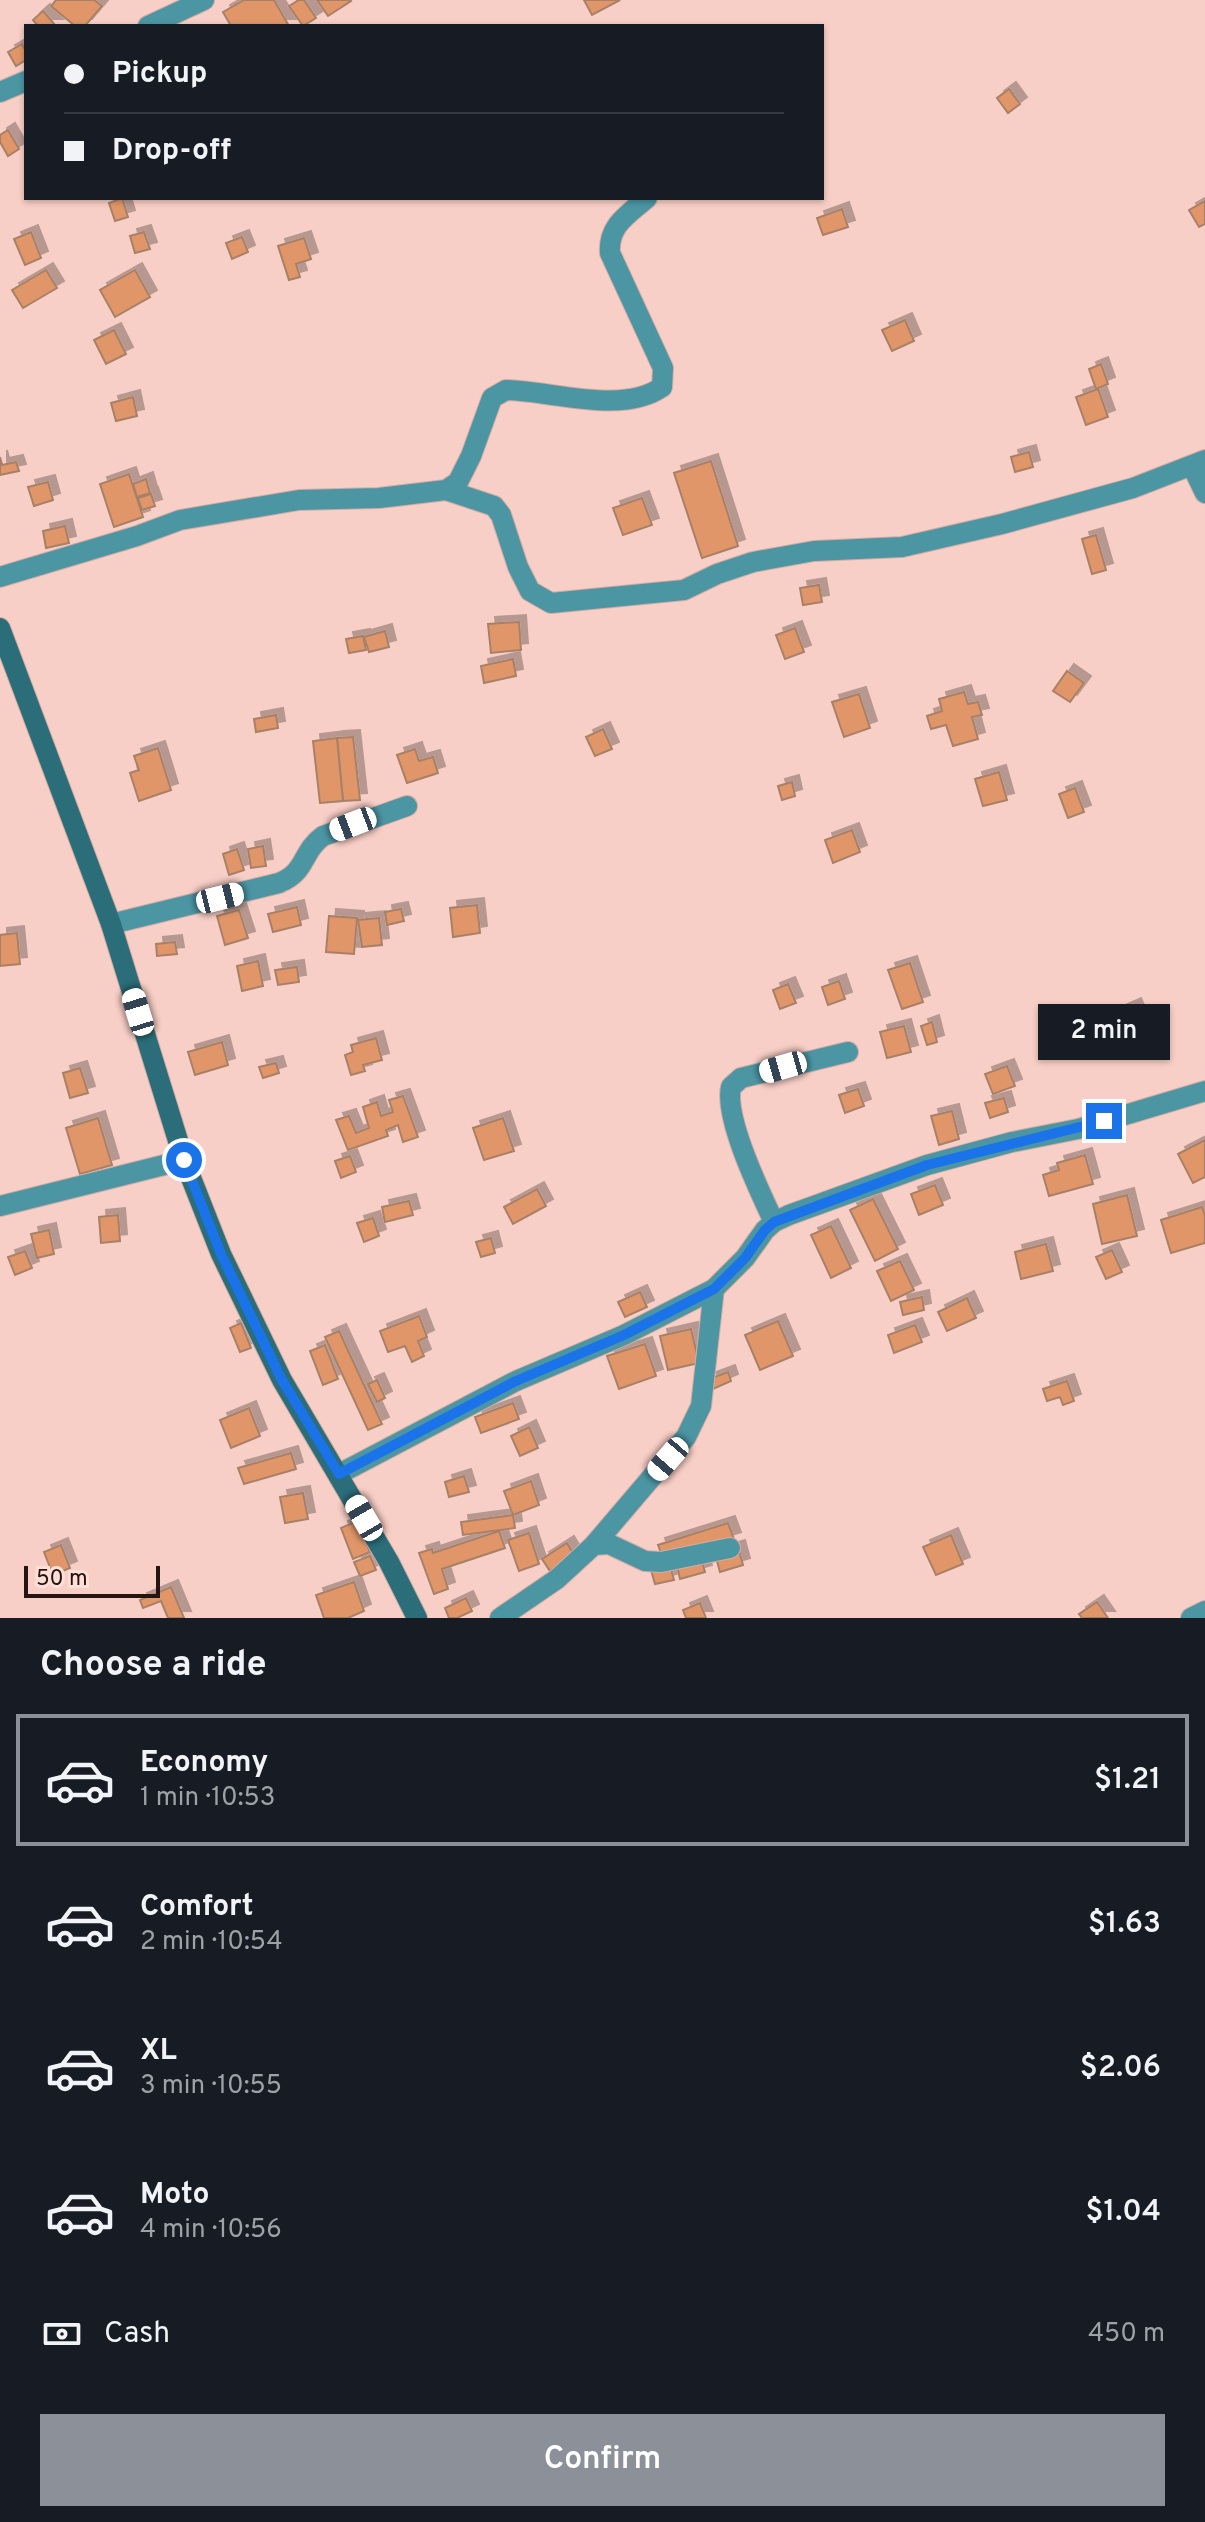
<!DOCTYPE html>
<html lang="en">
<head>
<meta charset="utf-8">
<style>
	:root { --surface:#171b24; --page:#242831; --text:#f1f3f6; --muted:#9ea1a6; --line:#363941; --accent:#8c9099 }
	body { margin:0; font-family:Overpass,sans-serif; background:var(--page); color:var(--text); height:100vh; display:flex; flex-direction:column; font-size:30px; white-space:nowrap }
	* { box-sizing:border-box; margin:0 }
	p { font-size:26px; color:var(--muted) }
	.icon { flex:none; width:44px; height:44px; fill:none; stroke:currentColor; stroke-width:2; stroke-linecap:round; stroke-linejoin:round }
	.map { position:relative; height:1618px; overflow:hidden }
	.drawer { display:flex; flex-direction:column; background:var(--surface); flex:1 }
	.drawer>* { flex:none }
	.top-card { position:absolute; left:24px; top:24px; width:800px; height:176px; border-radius:0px; box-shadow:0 2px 6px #0004; display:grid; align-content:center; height:176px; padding:0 40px; background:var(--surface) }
	.scale { position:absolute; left:24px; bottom:20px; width:136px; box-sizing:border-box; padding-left:8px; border:4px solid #251410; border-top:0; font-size:22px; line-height:28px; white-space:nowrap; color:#251410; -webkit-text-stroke:6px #fedfd8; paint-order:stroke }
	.end { position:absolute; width:36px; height:36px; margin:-18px; border:10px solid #1a73e8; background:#fff; box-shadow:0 0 0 4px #fff }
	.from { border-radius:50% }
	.bubble { position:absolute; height:56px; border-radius:0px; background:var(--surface); box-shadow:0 2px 6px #0004; font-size:26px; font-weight:600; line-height:56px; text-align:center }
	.car { position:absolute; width:24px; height:48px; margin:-24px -12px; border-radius:10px; box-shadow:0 0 6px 2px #0007; background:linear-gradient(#fff 24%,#345 0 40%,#fff 0 76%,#345 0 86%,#fff 0) }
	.top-card b { display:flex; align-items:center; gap:28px; height:76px; font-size:30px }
	.top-card b+b { border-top:2px solid var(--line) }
	.top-card i { width:20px; height:20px; background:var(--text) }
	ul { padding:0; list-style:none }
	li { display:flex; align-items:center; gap:24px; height:132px; margin:0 16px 12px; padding:0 24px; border:4px solid transparent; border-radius:0px }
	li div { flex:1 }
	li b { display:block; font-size:30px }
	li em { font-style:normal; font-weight:600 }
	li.on { border-color:var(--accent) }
	li>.icon { width:72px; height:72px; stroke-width:1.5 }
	h2 { padding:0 40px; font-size:36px; line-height:96px }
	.pay { display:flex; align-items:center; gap:20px; height:88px; padding:0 40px; font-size:30px }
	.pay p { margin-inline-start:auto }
	.cta { display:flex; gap:16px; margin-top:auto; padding:16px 40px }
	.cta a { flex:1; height:92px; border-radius:0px; background:var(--accent); color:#fff; font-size:32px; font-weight:600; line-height:92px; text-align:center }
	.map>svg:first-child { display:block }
	.building { fill:#e19669; stroke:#a88068; stroke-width:2; filter:url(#shadow) }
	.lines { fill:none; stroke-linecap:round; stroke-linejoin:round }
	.minor-casing { stroke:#d2ada5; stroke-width:22 }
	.secondary-casing { stroke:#d2ada5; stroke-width:22 }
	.minor { stroke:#4c96a4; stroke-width:20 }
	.secondary { stroke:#2b6d79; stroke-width:20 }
	.route { stroke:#1a73e8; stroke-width:10 }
</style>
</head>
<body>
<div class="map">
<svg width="1205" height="1618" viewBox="0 0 1205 1618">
	<defs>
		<filter id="shadow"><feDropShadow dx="7" dy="-7" stdDeviation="0" flood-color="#0004"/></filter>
	</defs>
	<rect width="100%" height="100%" fill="#f8cfc6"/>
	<g class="building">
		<path d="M56,0H94L102,6L85,26H75L51,6Z"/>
		<path d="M244,0H274L289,26H231L223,12Z"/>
		<path d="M299,0H304L316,18L303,26L289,6Z"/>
		<path d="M317,0H350L351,1L328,16Z"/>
		<path d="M584,0H620L592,15Z"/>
		<path d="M43,11L56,26H38L33,20Z"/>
		<path d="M22,44L26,52V60L16,66L8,52Z"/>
		<path d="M1009,89L1020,104L1008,113L997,98Z"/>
		<path d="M8,130L19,149L8,156L0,142V135Z"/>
		<path d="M122,198L128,217L115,221L109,203Z"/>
		<path d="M1205,201V224L1199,227L1189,210Z"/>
		<path d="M842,209L848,227L823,235L817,218Z"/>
		<path d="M31,232L41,258L25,265L14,239Z"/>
		<path d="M144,232L150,249L135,253L130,236Z"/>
		<path d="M242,237L248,252L232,259L226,243Z"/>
		<path d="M304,238L311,259L296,264L300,277L289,280L278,246Z"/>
		<path d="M46,270L57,288L23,308L12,290Z"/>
		<path d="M135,270L150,297L115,317L100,290Z"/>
		<path d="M905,320L914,341L892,351L882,330Z"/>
		<path d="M114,330L126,354L106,364L94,340Z"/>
		<path d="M1101,364L1108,384L1096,389L1089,369Z"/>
		<path d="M1098,389L1108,417L1086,425L1076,397Z"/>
		<path d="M133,397L137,416L116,421L111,403Z"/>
		<path d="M1029,452L1033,467L1015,472L1011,457Z"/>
		<path d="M0,457L2,465L16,462L19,471L0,475Z"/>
		<path d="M711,461L738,546L702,558L674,473Z"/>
		<path d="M129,474L143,517L114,527L100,484Z"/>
		<path d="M146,479L150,493L137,497L133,484Z"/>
		<path d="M48,482L53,500L34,506L28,487Z"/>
		<path d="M151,494L155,506L142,510L138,498Z"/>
		<path d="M642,498L652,525L623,535L613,508Z"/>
		<path d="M65,526L69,543L46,548L43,531Z"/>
		<path d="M1096,535L1106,570L1092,574L1082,539Z"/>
		<path d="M819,585L822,602L803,605L800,588Z"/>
		<path d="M519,622L521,650L491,653L488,624Z"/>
		<path d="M795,628L804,652L785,659L776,635Z"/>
		<path d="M385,631L389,647L369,652L364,637Z"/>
		<path d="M363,636L366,650L349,653L346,639Z"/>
		<path d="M513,659L516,676L484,683L481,666Z"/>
		<path d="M1067,671L1084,683L1070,702L1053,691Z"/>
		<path d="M964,692L968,704L978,702L982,715L972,717L978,739L953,746L946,725L931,729L927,716L942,711L939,699Z"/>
		<path d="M859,694L870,728L844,737L832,702Z"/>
		<path d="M276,715L278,728L256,732L254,719Z"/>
		<path d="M603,729L612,749L595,756L586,737Z"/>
		<path d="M353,737L360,800L343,801L337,738Z"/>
		<path d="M337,738L343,801L320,803L313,741Z"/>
		<path d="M158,748L171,790L139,801L130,773L139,770L134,756Z"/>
		<path d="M415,749L419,761L433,757L438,773L407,783L397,755Z"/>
		<path d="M999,772L1007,800L983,806L975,779Z"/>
		<path d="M792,782L795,796L782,800L778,786Z"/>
		<path d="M1075,788L1084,812L1068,818L1059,794Z"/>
		<path d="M852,830L860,852L833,863L825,840Z"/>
		<path d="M263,846L266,866L251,868L248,849Z"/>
		<path d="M237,849L244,870L229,875L223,854Z"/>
		<path d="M477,905L480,933L453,937L450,908Z"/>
		<path d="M297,907L301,925L273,932L268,914Z"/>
		<path d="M401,909L404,921L387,925L385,912Z"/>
		<path d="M239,910L248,938L225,945L217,916Z"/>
		<path d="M329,916L357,918L354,954L326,952Z"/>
		<path d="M379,918L382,945L362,947L358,920Z"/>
		<path d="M17,933L20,964L0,966V935Z"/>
		<path d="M175,942L177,954L157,956L156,944Z"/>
		<path d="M258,961L263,986L242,991L237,966Z"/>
		<path d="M910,963L923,1002L902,1009L888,970Z"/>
		<path d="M297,967L299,982L278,985L275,970Z"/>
		<path d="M839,981L845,999L828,1005L822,987Z"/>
		<path d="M788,984L796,1003L780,1009L773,990Z"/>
		<path d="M1134,1005L1142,1024L1123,1033L1114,1014Z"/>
		<path d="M932,1022L937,1042L927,1045L921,1026Z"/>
		<path d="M904,1026L911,1052L887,1058L880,1032Z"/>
		<path d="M376,1038L382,1060L363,1065L365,1071L351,1075L345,1055L353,1052L351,1045Z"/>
		<path d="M222,1042L228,1065L195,1075L188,1052Z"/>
		<path d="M276,1063L279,1073L263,1078L259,1067Z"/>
		<path d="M1007,1066L1015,1086L993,1094L985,1074Z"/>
		<path d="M80,1068L88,1093L70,1098L63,1073Z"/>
		<path d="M858,1089L864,1106L845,1113L839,1095Z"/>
		<path d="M403,1096L418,1137L403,1142L398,1125L386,1130L388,1136L348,1150L336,1120L349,1116L356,1133L369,1128L363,1107L377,1102L381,1116L393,1112L389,1100Z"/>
		<path d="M1004,1098L1008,1112L990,1118L985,1103Z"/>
		<path d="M952,1111L959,1139L939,1145L931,1116Z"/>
		<path d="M98,1118L112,1165L80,1174L66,1128Z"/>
		<path d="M503,1118L514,1151L484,1160L473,1128Z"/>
		<path d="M1205,1140V1177L1193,1183L1178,1154Z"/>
		<path d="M1085,1155L1093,1184L1049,1196L1043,1175L1059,1170L1057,1163Z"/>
		<path d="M350,1156L356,1172L341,1178L335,1161Z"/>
		<path d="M935,1185L943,1205L919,1215L911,1194Z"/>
		<path d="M537,1189L546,1206L513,1224L504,1207Z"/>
		<path d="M1127,1195L1137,1236L1102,1244L1093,1204Z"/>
		<path d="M873,1199L898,1249L875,1261L850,1210Z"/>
		<path d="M409,1201L413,1215L385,1222L382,1207Z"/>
		<path d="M1202,1207L1205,1216V1243L1171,1253L1161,1220Z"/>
		<path d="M118,1215L120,1241L101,1243L99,1217Z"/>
		<path d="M373,1218L379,1236L364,1242L357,1223Z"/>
		<path d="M831,1226L851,1268L831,1278L811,1235Z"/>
		<path d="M49,1230L54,1254L37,1258L31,1234Z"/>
		<path d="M491,1238L495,1253L481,1257L476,1242Z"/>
		<path d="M1046,1244L1053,1271L1021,1279L1015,1252Z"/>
		<path d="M1112,1250L1122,1272L1106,1279L1096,1257Z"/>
		<path d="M25,1251L32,1268L15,1275L8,1257Z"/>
		<path d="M900,1261L914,1290L891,1301L877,1271Z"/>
		<path d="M640,1292L647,1307L625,1317L618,1302Z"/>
		<path d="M922,1297L924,1310L903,1315L900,1302Z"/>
		<path d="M967,1298L976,1318L947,1331L938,1312Z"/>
		<path d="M419,1316L427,1337L418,1341L424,1356L412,1362L405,1346L388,1352L380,1331Z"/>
		<path d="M778,1321L793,1356L760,1370L745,1335Z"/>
		<path d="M241,1323L251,1348L240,1352L230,1328Z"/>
		<path d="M915,1325L922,1342L894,1353L888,1335Z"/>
		<path d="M691,1329L699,1363L668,1370L660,1336Z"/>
		<path d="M339,1331L382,1424L368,1430L325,1337Z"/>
		<path d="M645,1344L656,1376L619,1389L607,1356Z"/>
		<path d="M325,1345L338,1379L323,1385L310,1351Z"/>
		<path d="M728,1372L731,1381L713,1389L709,1379Z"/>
		<path d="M377,1380L385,1398L377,1402L368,1384Z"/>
		<path d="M1067,1381L1074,1401L1063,1405L1060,1397L1047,1401L1043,1389Z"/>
		<path d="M513,1403L519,1419L481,1433L475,1417Z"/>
		<path d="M249,1408L260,1436L231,1448L220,1420Z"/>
		<path d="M529,1427L538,1448L520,1456L511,1436Z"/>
		<path d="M291,1453L296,1469L244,1484L238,1468Z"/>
		<path d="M464,1476L469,1492L449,1497L445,1482Z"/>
		<path d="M531,1481L539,1505L513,1515L504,1491Z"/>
		<path d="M303,1493L308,1519L285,1523L280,1497Z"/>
		<path d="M513,1515L515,1528L463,1535L461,1522Z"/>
		<path d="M357,1521L370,1552L353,1559L341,1528Z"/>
		<path d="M728,1523L734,1539L664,1561L658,1545Z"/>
		<path d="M499,1531L505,1548L442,1569L448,1589L434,1594L419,1553L432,1549L433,1553Z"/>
		<path d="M529,1533L539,1564L519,1571L508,1540Z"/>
		<path d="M951,1535L963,1564L936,1575L923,1547Z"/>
		<path d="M567,1543L574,1555L550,1571L542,1559Z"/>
		<path d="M61,1545L70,1568L53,1575L44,1552Z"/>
		<path d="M738,1547L743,1565L720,1572L715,1554Z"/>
		<path d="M370,1556L376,1570L360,1576L354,1562Z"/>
		<path d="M701,1558L705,1572L680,1579L677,1565Z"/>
		<path d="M670,1565L674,1580L655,1584L651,1570Z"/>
		<path d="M354,1582L364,1611L348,1618H324L316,1595Z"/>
		<path d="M171,1587L184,1618H168L161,1601L143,1608L140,1600Z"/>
		<path d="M466,1598L472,1611L457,1618H449L445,1608Z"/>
		<path d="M1097,1602L1108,1618H1082L1079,1614Z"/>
		<path d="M700,1603L706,1618H686L683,1610Z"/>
	</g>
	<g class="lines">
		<g class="minor-casing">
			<g id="minor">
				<path d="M148,26L204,0"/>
				<path d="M0,92L26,81"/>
				<path d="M1192,466L1205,493"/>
				<path d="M446,490L494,506L501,515L518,567L530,591L551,603L684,590L717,574L753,562L814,551L902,547L1002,524L1133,488L1205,460"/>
				<path d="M0,577L137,536L180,520L299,500L379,498L446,490L458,482L471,456L492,398L506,390C552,391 622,415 662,387L663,368L610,253C608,225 628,215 647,198"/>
				<path d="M111,924L279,883C307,872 301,852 323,836L407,806"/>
				<path d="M0,1206L184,1160"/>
				<path d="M774,1222C760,1192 724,1118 731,1087L741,1078L848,1052"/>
				<path d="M339,1474L516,1381L624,1335L714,1289L745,1258L765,1230L774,1222L789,1215L927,1165L1012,1142L1078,1129L1205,1091"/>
				<path d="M594,1545L686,1437L701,1406L714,1289"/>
				<path d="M500,1618L557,1579L594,1545L609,1544L645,1561L661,1562L730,1548"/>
				<path d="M1191,1618L1205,1611"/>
			</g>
		</g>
		<g class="secondary-casing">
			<path id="secondary" d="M0,628L111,924L184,1160L221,1254L282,1380L389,1562L417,1618"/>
		</g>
		<use href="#minor" class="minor"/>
		<use href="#secondary" class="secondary"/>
	</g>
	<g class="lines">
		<path class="route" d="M184,1160L221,1254L282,1380L339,1474L516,1381L624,1335L714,1289L745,1258L765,1230L774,1222L927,1165L1104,1121"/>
	</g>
</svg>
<div class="scale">50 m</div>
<i class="end from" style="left:184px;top:1160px"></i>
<i class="end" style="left:1104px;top:1121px"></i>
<div class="bubble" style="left:1038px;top:1004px;width:132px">2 min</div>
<i class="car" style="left:353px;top:824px;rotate:249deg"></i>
<i class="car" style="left:220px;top:898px;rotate:76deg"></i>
<i class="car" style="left:138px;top:1012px;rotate:343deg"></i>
<i class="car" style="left:783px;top:1067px;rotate:254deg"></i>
<i class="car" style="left:668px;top:1459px;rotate:221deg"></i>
<i class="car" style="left:364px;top:1518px;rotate:330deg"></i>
<div class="top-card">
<b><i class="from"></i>Pickup</b>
<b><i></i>Drop-off</b>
</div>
</div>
<section class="drawer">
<h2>Choose a ride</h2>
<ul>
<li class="on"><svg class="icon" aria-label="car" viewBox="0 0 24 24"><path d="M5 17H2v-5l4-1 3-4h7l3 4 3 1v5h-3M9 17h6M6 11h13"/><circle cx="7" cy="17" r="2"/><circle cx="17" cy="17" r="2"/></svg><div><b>Economy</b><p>1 min · 10:53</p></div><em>$1.21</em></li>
<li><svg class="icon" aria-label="car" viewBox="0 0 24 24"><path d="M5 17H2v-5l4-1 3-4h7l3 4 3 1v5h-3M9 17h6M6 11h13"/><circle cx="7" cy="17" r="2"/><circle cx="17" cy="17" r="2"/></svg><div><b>Comfort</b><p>2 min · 10:54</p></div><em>$1.63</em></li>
<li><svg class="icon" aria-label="car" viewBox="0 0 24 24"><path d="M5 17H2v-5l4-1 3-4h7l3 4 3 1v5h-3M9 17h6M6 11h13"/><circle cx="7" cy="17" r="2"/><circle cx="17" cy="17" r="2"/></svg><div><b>XL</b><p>3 min · 10:55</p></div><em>$2.06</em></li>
<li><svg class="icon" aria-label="car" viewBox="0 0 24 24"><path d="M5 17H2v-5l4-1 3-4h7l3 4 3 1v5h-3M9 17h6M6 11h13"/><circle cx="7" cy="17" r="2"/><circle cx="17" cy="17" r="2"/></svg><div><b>Moto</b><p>4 min · 10:56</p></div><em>$1.04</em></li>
</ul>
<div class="pay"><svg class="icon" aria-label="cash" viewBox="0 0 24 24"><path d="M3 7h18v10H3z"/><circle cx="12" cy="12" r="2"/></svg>Cash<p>450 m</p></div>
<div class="cta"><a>Confirm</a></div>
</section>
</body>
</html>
